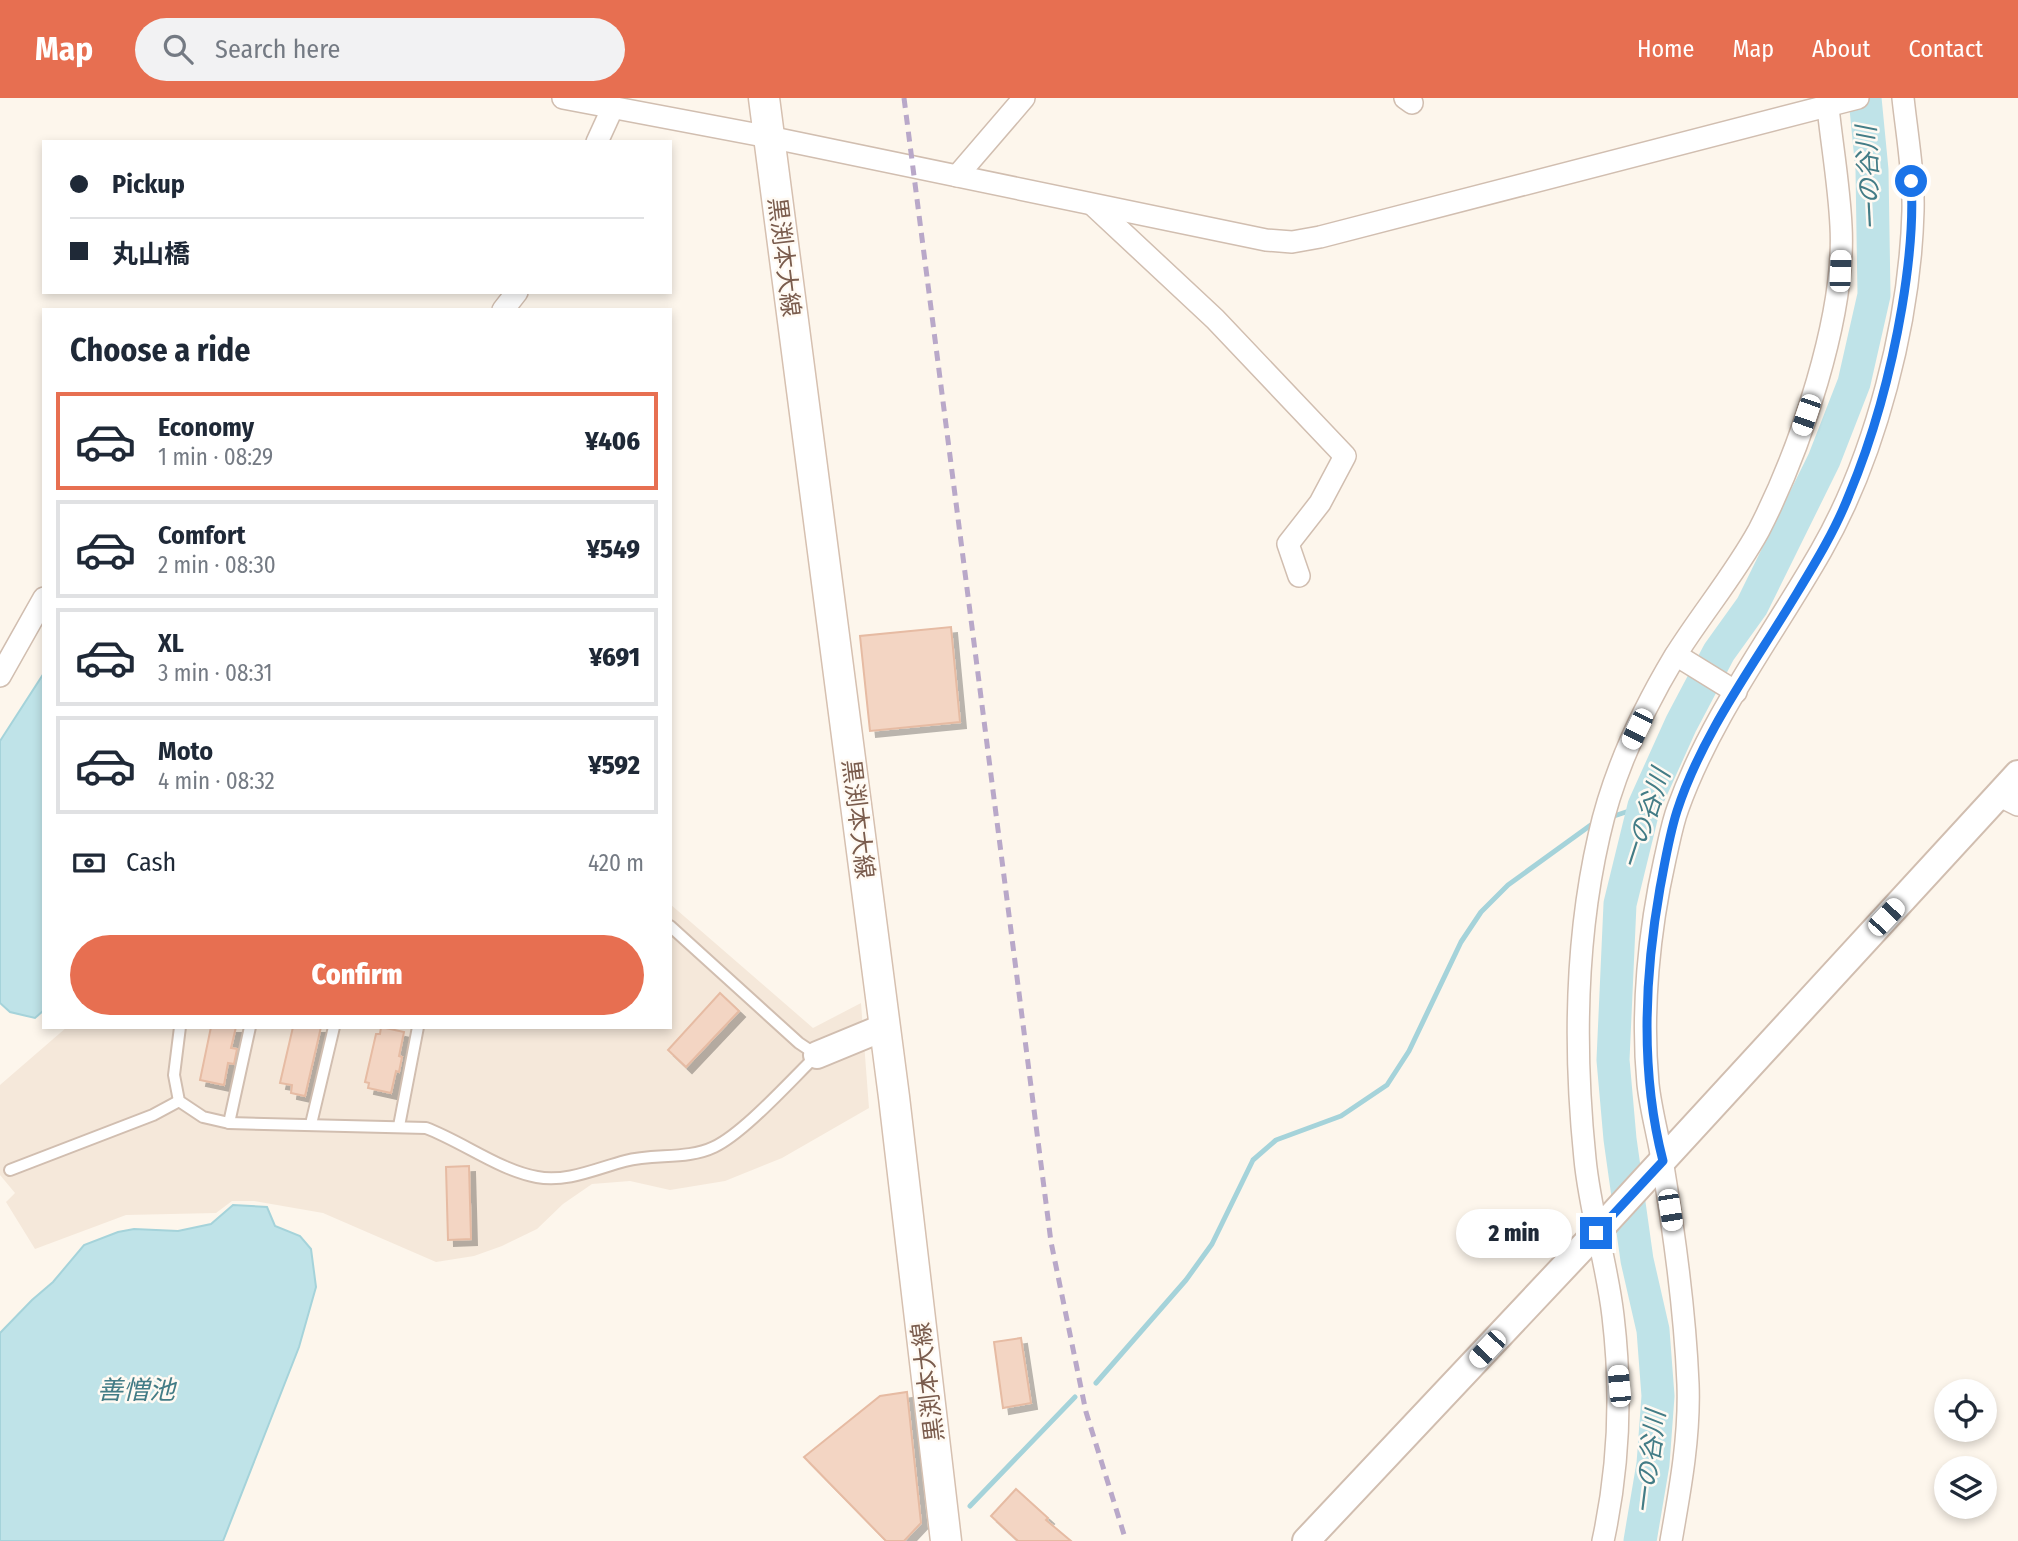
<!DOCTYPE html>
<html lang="en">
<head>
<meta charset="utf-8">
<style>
	:root { --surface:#fff; --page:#f2f2f3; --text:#1f2937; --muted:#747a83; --line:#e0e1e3; --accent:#e76f51 }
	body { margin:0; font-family:"Fira Sans Condensed","Noto Sans JP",sans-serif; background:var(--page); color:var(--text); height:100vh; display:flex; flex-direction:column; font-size:26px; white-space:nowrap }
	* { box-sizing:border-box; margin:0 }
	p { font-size:23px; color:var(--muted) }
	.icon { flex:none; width:38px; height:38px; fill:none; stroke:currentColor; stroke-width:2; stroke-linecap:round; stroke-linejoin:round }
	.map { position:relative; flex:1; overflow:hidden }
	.panel { position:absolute; left:42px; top:210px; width:630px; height:721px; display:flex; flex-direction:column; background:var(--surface); border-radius:0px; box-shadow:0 4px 10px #0003 }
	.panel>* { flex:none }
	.top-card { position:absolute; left:42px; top:42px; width:630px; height:154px; border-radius:0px; box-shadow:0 4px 10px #0003; display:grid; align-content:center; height:154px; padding:0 28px; background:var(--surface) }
	.fabs { position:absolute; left:1934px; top:1281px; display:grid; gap:14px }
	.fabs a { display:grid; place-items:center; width:63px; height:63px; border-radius:50%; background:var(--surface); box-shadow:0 4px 10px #0003; font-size:35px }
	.end { position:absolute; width:32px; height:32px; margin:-16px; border:9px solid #1a73e8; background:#fff; box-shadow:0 0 0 4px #fff }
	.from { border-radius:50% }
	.bubble { position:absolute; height:49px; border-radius:24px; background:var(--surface); box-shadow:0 4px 10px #0003; font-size:23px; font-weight:800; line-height:49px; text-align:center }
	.car { position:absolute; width:21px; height:42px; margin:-21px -10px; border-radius:9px; box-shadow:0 0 5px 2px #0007; background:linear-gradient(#fff 24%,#345 0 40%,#fff 0 76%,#345 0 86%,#fff 0) }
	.top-card b { display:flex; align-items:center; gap:24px; height:66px; font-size:26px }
	.top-card b+b { border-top:2px solid var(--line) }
	.top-card i { width:18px; height:18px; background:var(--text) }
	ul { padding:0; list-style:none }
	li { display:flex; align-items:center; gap:21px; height:98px; margin:0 14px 10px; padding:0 14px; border:4px solid var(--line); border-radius:0px }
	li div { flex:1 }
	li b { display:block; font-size:26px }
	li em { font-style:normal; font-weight:800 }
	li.selected { border-color:var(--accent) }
	li>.icon { width:63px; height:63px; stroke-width:1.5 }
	h2 { padding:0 28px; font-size:32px; line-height:84px }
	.pay { display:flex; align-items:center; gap:18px; height:77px; padding:0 28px; font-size:26px }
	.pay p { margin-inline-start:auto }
	.primary-button { display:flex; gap:14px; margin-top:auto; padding:14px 28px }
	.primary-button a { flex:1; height:80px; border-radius:42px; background:var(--accent); color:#fff; font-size:28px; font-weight:800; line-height:80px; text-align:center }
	header { display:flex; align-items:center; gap:42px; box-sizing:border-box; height:98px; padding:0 35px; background:var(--accent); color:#fff }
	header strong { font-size:33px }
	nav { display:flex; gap:38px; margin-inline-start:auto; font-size:24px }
	.search { width:490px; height:63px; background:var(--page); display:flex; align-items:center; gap:18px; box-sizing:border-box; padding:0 24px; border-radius:38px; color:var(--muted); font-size:26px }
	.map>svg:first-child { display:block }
	.residential { fill:#f5e8da }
	.water { fill:#bfe3e8; stroke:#a5d3da; stroke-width:2 }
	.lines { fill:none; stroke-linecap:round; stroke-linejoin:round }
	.stream { stroke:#a5d3da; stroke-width:5 }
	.river { stroke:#bfe3e8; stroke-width:33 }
	.building { fill:#f3d5c3; stroke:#e6bba3; stroke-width:2; filter:url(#shadow) }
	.service-casing { stroke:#d1beb0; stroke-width:14 }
	.minor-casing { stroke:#d1beb0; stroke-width:24 }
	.tertiary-casing { stroke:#d1beb0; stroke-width:30 }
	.secondary-casing { stroke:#d6c0b0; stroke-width:33 }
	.service { stroke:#fff; stroke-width:10 }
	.minor { stroke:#fff; stroke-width:21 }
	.tertiary { stroke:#fff; stroke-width:26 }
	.secondary { stroke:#fff; stroke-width:30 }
	.rail { stroke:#b9a8c9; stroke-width:5; stroke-dasharray:10 7; stroke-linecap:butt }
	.route { stroke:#1a73e8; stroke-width:9 }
	.labels { text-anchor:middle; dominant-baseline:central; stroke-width:5; stroke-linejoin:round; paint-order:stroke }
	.street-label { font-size:24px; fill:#7a5c4d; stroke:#fffaf3 }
	.water-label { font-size:26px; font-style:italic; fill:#437c86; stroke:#fffaf3 }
</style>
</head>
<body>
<header>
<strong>Map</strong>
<div class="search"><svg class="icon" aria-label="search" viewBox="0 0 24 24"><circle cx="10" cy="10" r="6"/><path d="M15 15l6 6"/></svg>Search here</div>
<nav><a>Home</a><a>Map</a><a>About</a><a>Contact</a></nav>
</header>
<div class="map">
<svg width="2018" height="1443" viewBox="0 0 2018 1443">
	<defs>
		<filter id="shadow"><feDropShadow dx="6" dy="6" stdDeviation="0" flood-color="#0004"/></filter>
	</defs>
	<rect width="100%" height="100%" fill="#fdf6ec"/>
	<path class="residential" d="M670,806L813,930L861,905L869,1010L782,1060L725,1083L670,1092L630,1083L592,1086L563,1106L537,1131L502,1148L474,1158L436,1164L323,1115L254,1103H232L216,1115L126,1117L35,1151L6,1104L15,1095L0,1077V987L67,929H670Z"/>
	<g class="water">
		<path d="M44,575V912L35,920L10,914L0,905V643Z"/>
		<path d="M233,1107L267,1109L275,1128L300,1138L311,1151L316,1189L299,1249L223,1443H0V1235L32,1202L53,1184L84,1147L118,1134L134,1131L178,1133L211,1126Z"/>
	</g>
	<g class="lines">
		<g class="stream">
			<path d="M1611,719L1644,708"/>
			<path d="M1096,1285L1186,1182L1212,1146L1253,1062L1276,1042L1341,1018L1387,987L1409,953L1461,844L1481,814L1508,787L1595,724"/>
			<path d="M970,1408L1075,1299"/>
		</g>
		<path class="river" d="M1640,1443L1653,1366L1658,1298L1653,1232L1637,1162L1620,1041L1613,962L1620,806L1644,708L1681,626L1719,554L1752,508L1824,362L1854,285L1874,197L1872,72L1865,0"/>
	</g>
	<g class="building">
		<path d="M951,529L960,624L870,633L860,538Z"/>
		<path d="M720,895L739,913L686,969L668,952Z"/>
		<path d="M211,929H236L231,950L237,951L234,966L228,965L224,987L200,982Z"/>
		<path d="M293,929H321L305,998L291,995L292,987L280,985Z"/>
		<path d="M381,929L404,934L399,958L402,959L399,974L396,973L391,995L368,990L369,985L365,984L376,936H380Z"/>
		<path d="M469,1068L471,1141L448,1142L446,1069Z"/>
		<path d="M1021,1240L1031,1305L1003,1310L994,1244Z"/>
		<path d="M907,1294L921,1425L904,1443H886L804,1359L880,1298Z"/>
		<path d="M1016,1391L1048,1420L1046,1422L1071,1443H1018L991,1418Z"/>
	</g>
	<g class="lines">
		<g class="service-casing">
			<g id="service">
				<path d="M180,929L174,977L179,1003L203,1019L229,1025L426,1030C463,1044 499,1072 537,1079C566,1085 598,1070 625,1063C654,1055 687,1062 714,1049C744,1035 792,981 817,957L799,945L670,828"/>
				<path d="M229,1025L250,929"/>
				<path d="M311,1026L334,929"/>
				<path d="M399,1028L418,929"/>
				<path d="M10,1072L153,1017L179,1003"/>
			</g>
		</g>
		<g class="minor-casing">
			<g id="minor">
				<path d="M563,0L769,39L1266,142L1292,144L1320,139L1858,0"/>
				<path d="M1405,0L1412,5"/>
				<path d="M597,44L613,9"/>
				<path d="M957,78L1024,0"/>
				<path d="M1094,108L1215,221L1345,358L1320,405L1288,446L1299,478"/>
				<path d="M503,212L517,194"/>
				<path d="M1676,557L1736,594"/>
				<path d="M0,578L44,500"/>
				<path d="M1998,697L2018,707"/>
				<path d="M1603,1443C1619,1369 1622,1293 1613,1218C1607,1165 1590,1114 1585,1061C1574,954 1575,843 1599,738C1613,675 1642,613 1675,558C1702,515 1735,476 1759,432C1800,352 1846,217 1841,128C1839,85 1831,42 1827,0"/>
				<path d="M1671,1443C1680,1392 1690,1338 1688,1286C1685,1213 1675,1140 1663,1068C1659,1040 1651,1014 1648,986C1641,913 1649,832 1665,761C1669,744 1672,726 1678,710C1711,618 1773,537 1821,453C1876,357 1910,223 1913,113C1914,76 1907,37 1903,0"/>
			</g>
		</g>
		<g class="tertiary-casing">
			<g id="tertiary">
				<path d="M817,957L885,929"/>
				<path d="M1306,1443L1596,1135L2018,676"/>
			</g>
		</g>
		<g class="secondary-casing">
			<path id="secondary" d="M764,0L894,999L946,1443"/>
		</g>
		<use href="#service" class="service"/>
		<use href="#minor" class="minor"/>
		<use href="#tertiary" class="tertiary"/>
		<use href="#secondary" class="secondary"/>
		<path class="rail" d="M904,0L1051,1144L1086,1314L1126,1443"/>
	</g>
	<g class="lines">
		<path class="route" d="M1596,1135L1663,1063C1640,974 1644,881 1660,790C1665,764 1669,738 1677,713C1702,636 1753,568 1794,500C1814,467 1835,433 1849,397C1874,337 1891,274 1902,209C1909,167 1914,125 1911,83"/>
	</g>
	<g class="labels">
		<g class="street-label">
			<text transform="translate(784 159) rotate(83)">黒渕本大線</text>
			<text transform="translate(858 721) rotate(83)">黒渕本大線</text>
			<text transform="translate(928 1284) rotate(-97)">黒渕本大線</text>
		</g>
		<g class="water-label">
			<text transform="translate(1869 80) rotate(-93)">一の谷川</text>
			<text transform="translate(1646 721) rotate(-72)">一の谷川</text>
			<text x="136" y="1292">善憎池</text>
			<text transform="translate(1650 1364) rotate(-83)">一の谷川</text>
		</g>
	</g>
</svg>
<div class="fabs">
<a><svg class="icon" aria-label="locate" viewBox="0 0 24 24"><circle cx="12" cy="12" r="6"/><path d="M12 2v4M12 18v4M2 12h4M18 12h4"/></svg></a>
<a><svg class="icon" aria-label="layers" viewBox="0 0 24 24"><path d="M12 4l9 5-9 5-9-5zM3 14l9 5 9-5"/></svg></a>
</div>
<i class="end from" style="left:1911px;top:83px"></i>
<i class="end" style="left:1596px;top:1135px"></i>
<div class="bubble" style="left:1456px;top:1111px;width:116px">2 min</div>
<i class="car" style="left:1840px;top:173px;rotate:2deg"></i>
<i class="car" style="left:1806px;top:317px;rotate:199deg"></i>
<i class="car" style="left:1637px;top:631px;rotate:206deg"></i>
<i class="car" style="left:1886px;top:819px;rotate:43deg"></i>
<i class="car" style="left:1670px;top:1112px;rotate:171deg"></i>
<i class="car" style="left:1487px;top:1251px;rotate:223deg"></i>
<i class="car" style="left:1619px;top:1288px;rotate:355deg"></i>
<div class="top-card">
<b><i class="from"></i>Pickup</b>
<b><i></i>丸山橋</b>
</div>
<section class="panel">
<h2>Choose a ride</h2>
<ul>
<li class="selected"><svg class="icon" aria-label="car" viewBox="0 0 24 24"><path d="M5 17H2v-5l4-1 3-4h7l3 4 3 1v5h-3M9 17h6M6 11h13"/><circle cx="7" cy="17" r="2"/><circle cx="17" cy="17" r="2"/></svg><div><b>Economy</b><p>1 min · 08:29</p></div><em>¥406</em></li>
<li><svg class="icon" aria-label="car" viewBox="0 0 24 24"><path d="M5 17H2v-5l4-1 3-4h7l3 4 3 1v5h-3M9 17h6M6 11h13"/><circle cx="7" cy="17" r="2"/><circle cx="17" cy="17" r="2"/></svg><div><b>Comfort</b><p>2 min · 08:30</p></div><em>¥549</em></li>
<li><svg class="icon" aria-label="car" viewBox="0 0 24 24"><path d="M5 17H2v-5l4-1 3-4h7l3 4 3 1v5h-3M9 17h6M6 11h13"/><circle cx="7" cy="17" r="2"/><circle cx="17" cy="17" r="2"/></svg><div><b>XL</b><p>3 min · 08:31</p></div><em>¥691</em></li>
<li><svg class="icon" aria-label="car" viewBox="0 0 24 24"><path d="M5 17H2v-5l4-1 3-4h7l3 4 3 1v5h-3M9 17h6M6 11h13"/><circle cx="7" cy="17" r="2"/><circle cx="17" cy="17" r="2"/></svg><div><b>Moto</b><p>4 min · 08:32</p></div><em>¥592</em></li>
</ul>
<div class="pay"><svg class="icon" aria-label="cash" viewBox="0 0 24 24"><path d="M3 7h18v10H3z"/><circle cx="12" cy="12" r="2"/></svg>Cash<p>420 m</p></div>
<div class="primary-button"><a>Confirm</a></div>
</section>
</div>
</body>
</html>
